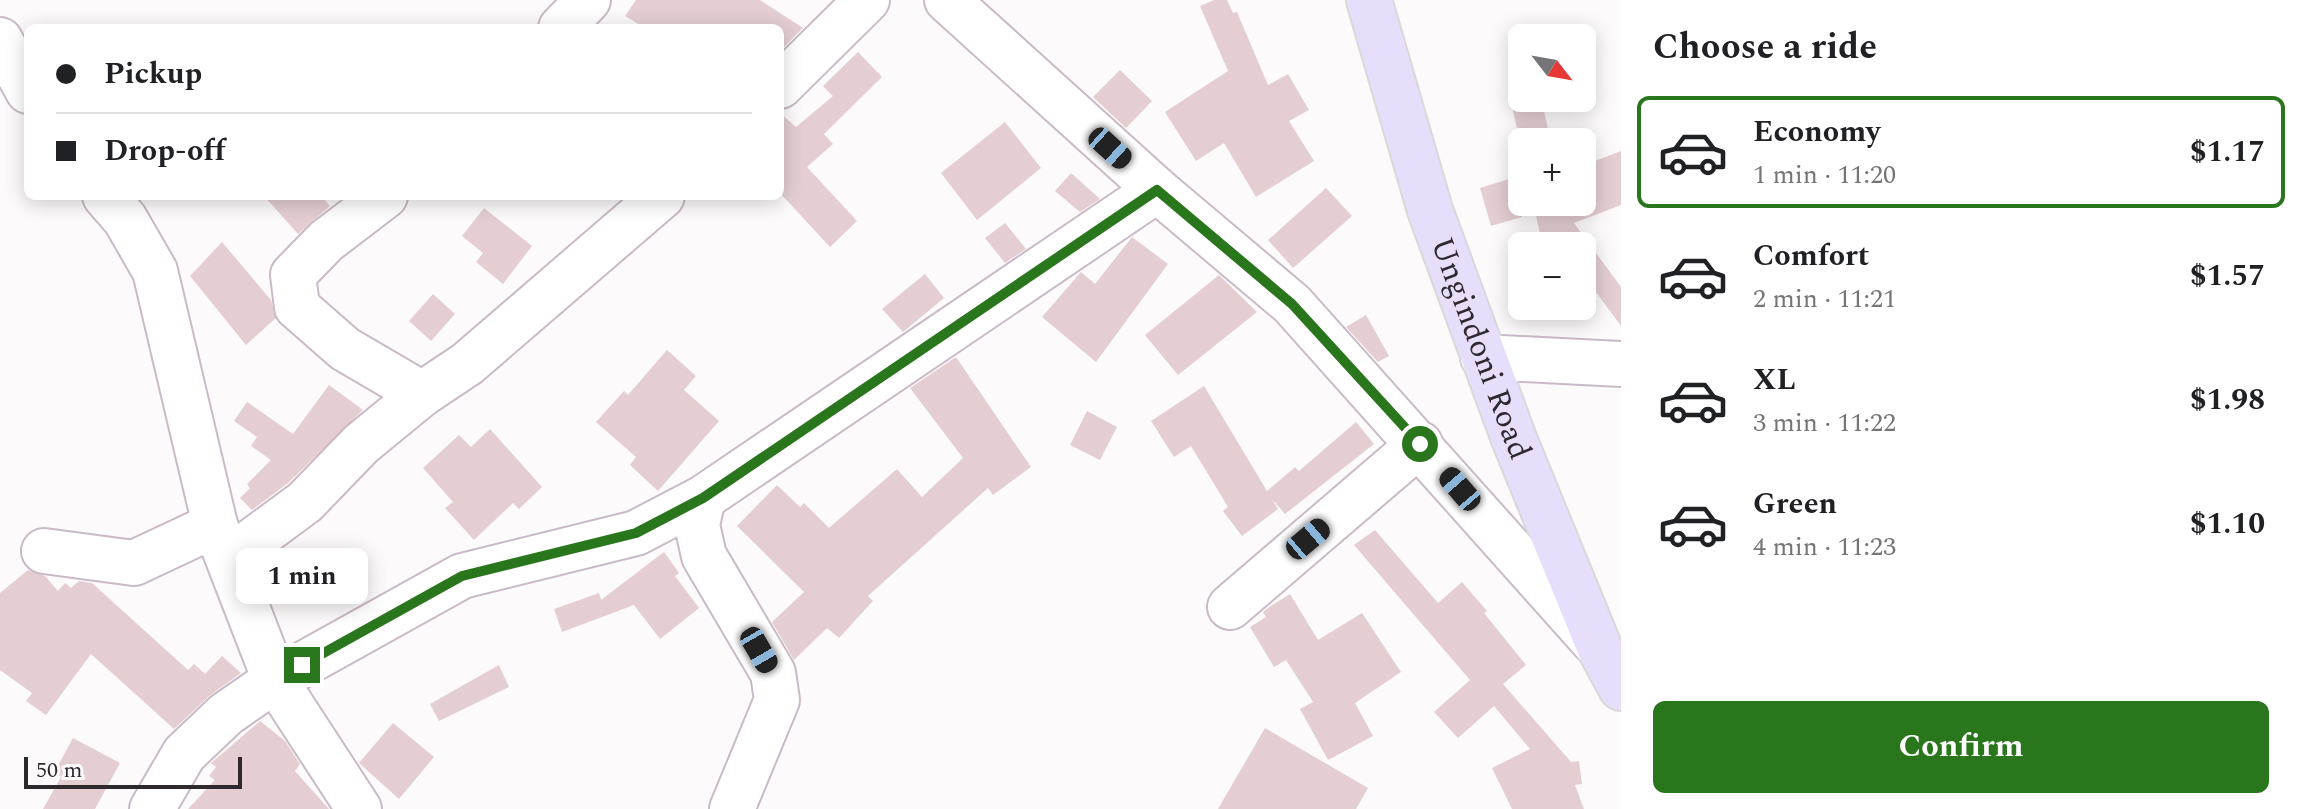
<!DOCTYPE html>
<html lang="en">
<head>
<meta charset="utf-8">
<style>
	:root { --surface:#fff; --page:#f2f2f2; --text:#202124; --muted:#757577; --line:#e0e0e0; --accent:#2a761d }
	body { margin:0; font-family:Spectral,serif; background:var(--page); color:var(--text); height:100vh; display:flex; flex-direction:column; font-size:30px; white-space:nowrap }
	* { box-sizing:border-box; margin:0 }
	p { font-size:26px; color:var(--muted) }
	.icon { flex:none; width:44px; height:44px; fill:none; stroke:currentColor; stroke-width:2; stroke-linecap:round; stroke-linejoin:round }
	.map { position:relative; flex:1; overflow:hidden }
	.sheet { display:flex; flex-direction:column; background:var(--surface); width:680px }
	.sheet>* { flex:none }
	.guide { position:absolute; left:24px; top:24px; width:760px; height:176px; border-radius:12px; box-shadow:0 4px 20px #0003; display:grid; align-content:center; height:176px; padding:0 32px; background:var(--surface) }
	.needle { width:52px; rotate:121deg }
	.fabs { position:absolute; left:1508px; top:24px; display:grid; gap:16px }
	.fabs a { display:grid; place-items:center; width:88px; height:88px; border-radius:12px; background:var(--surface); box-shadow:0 4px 20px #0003; font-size:40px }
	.scale { position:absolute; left:24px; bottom:20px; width:218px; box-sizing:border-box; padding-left:8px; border:4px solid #2f292e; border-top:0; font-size:22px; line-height:28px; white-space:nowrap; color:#2f292e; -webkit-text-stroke:6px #fdfafc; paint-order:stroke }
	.end { position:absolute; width:36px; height:36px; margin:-18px; border:10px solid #2a761d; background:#fff; box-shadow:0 0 0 4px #fff }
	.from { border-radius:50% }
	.bubble { position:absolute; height:56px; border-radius:12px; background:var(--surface); box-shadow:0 4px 20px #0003; font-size:26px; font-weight:700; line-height:56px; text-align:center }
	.car { position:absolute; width:24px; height:48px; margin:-24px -12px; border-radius:10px; box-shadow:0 0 6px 2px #0007; background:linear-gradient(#222 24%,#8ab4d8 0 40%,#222 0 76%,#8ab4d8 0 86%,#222 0) }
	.guide b { display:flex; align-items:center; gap:28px; height:76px; font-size:30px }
	.guide b+b { border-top:2px solid var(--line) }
	.guide i { width:20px; height:20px; background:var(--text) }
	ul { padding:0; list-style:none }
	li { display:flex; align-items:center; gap:24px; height:112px; margin:0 16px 12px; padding:0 16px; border:4px solid transparent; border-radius:12px }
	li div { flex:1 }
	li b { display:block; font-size:30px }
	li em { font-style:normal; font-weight:700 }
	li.selected { border-color:var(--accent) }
	li>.icon { width:72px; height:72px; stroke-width:1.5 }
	h2 { padding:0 32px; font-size:36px; line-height:96px }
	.action { display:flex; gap:16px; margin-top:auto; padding:16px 32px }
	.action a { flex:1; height:92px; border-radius:12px; background:var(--accent); color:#fff; font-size:32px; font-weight:700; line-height:92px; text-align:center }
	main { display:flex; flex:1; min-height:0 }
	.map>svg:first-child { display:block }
	.building { fill:#e4ced2 }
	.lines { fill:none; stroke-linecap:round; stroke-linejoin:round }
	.minor-casing { stroke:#cabac7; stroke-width:48 }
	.major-casing { stroke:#dad8d9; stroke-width:48 }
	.minor { stroke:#fff; stroke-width:44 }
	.major { stroke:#e6defb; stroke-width:44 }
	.route { stroke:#2a761d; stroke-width:10 }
	.labels { text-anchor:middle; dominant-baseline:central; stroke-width:6; stroke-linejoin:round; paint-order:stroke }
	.street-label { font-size:32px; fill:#2f292e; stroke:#fdfafc }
</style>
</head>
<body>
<main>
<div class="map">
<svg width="1621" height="809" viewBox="0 0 1621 809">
	<rect width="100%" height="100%" fill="#fdfafc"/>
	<g class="building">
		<path d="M636,0H760L803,28L780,51V28H645L625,16Z"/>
		<path d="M1214,0H1227L1233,13L1237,12L1268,85L1288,74L1309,110L1289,121L1314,161L1256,197L1224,143L1196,161L1165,112L1228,71L1200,6Z"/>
		<path d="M858,52L882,77L824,134L833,144L807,167L857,221L830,247L780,193V113L796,127L833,96L823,86Z"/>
		<path d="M1120,70L1152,101L1126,128L1093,97Z"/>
		<path d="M1510,98H1541L1551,142H1520Z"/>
		<path d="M1005,122L1041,168L977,220L941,173Z"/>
		<path d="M1621,151V205L1574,223L1621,287V326L1582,273V246H1559L1554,237L1541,238L1533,202H1593L1582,166Z"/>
		<path d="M1071,173L1100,199L1080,212L1055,191Z"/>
		<path d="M1522,175V217L1491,226L1480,188Z"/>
		<path d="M1326,188L1352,216L1293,268L1268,240Z"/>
		<path d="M264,196H321L330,206L298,234Z"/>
		<path d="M484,208L532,246L503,284L476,262L483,253L462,236Z"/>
		<path d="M1005,223L1026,249L1005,263L985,238Z"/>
		<path d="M1132,237L1168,264L1096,362L1042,317L1081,272L1095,284Z"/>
		<path d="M222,242L271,300L276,318L246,345L190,276Z"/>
		<path d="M925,274L944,298L903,332L882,309Z"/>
		<path d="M1219,275L1257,312L1178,375L1145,335Z"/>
		<path d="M433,294L455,314L431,341L409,321Z"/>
		<path d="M1366,315L1389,356L1378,362L1346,327Z"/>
		<path d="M667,350L696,376L684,390L719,421L658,491L630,465L636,457L596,422L624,391L628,395Z"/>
		<path d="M956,357L1031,467L993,495L988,488L868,596L873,601L839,638L827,628L794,660L772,622L804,592L737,526L777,485L800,507L804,503L829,528L897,469L922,497L963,458L910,388Z"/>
		<path d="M329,385L363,410L288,483L252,510L240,498L250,488L247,484L271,460L251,446L257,437L234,421L247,402L293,434Z"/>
		<path d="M1204,386L1267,491L1295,467L1299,471L1356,422L1374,444L1285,514L1272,499L1278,509L1242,536L1223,511L1228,507L1191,446L1174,457L1151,421Z"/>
		<path d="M1087,411L1117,427L1100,460L1070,445Z"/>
		<path d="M490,429L542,487L519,509L513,503L474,540L445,508L453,502L423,468L459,435L471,447Z"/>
		<path d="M1375,530L1438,603L1462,582L1487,611L1484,613L1526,665L1503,684L1571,762L1579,761L1582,784L1575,785L1584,809H1512L1492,768L1530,749L1494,706L1458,738L1434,712L1470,680L1354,545Z"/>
		<path d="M664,552L679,573L675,576L699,608L660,639L634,605L562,632L554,609L599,593L601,600Z"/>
		<path d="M28,570L45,576L58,591L65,583L71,588L79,581L92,583L188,670L194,664L205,674L222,656L241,673L209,696L174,729L91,654L46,715L26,701L32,693L0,670V593Z"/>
		<path d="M1290,594L1318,640L1362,613L1401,672L1355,703L1373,736L1328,760L1300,709L1313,702L1286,660L1274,667L1250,627L1266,617L1263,612L1269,607Z"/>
		<path d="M499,665L509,687L439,721L430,704Z"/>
		<path d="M260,721L285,741L300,764L295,771L329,809H188L215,780L209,776L216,767L211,763Z"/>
		<path d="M393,723L434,757L399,799L359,763Z"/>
		<path d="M1265,728L1368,788L1356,809H1218Z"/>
		<path d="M73,738L120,763L95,809H43L61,777L54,773Z"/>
	</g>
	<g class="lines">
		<g class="minor-casing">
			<g id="minor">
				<path d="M947,0L1157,190L1292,304L1594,642"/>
				<path d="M561,28L588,0"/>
				<path d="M0,40L28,91"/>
				<path d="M780,86L867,0"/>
				<path d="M105,196L125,219L155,271L215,525L275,680L359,809"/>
				<path d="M385,196L326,241L293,275L297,307L345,349L422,394"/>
				<path d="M1483,357L1621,364"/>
				<path d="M703,498L697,525L704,556L773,673L777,700L732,809"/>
				<path d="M44,551L134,563L215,525"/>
				<path d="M229,558L305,502L361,444L422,394L467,364L662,196"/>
				<path d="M1230,607L1420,444"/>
				<path d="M152,809L184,754L226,714L275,680L462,576L636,533L703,498L1157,190"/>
			</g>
		</g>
		<g class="major-casing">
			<g id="major">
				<path id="s1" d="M1369,0L1430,210L1514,439L1600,649L1621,688"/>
			</g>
		</g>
		<use href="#minor" class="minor"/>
		<use href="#major" class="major"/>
	</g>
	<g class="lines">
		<path class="route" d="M302,665L462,576L636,533L703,498L1157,190L1292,304L1420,444"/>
	</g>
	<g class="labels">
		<g class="street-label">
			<text stroke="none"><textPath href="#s1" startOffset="366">Ungindoni Road</textPath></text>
		</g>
	</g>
</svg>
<div class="fabs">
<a><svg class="needle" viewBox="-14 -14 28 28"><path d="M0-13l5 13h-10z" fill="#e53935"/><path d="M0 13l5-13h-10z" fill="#757577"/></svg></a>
<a>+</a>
<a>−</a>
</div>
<div class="scale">50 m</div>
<i class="end from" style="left:1420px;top:444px"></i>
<i class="end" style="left:302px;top:665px"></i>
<div class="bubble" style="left:236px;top:548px;width:132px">1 min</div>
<i class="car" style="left:1110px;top:148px;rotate:132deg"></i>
<i class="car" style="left:1460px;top:489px;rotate:319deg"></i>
<i class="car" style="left:1308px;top:539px;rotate:50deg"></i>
<i class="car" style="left:759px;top:650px;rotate:150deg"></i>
<div class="guide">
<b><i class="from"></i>Pickup</b>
<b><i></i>Drop-off</b>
</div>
</div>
<section class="sheet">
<h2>Choose a ride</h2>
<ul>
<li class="selected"><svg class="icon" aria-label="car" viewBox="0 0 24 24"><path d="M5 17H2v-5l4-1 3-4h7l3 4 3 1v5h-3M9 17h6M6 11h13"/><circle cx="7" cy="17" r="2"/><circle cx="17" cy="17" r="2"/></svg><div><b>Economy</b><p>1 min · 11:20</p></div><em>$1.17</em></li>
<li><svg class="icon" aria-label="car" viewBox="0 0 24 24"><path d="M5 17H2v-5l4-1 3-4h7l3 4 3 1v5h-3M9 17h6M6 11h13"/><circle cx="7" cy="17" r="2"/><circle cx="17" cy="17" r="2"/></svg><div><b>Comfort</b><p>2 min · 11:21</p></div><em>$1.57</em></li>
<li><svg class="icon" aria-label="car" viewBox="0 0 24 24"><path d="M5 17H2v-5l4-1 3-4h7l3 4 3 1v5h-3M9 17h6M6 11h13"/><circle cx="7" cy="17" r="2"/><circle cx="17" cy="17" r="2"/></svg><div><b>XL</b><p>3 min · 11:22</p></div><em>$1.98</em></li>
<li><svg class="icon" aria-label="car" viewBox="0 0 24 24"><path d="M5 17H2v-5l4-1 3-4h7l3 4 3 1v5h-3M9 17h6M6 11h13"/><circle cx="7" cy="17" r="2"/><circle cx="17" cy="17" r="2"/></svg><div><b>Green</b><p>4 min · 11:23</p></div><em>$1.10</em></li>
</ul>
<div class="action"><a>Confirm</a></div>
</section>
</main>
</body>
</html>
